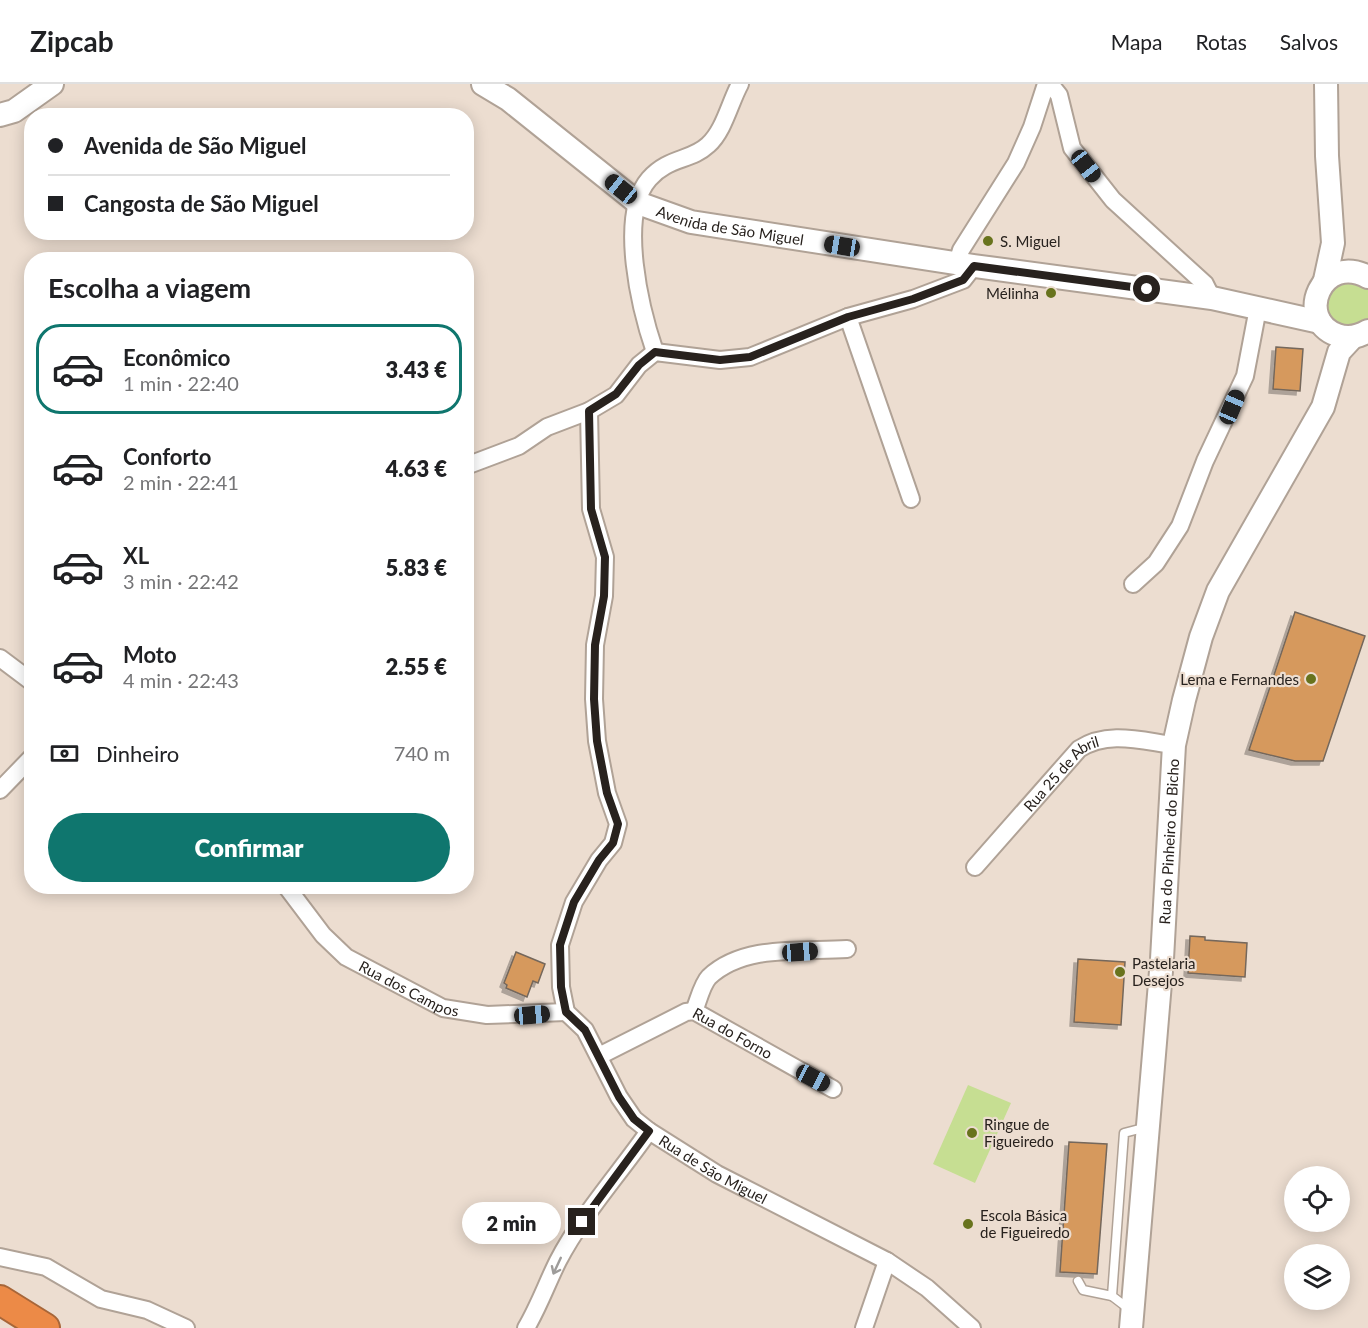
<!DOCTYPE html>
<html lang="pt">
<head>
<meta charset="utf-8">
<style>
	:root { --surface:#fff; --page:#f6f6f6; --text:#202124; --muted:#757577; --line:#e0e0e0; --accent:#0f766e }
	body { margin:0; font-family:Lato,sans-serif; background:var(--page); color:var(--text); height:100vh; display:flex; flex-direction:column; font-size:22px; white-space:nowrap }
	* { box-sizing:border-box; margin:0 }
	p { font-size:20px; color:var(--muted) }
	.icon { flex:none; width:33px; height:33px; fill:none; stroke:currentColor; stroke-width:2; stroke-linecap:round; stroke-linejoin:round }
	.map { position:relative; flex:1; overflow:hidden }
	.sheet { position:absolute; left:24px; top:168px; width:450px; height:642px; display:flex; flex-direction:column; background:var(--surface); border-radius:24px; box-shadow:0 3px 15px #0003 }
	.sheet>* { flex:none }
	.banner { position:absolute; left:24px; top:24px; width:450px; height:132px; border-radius:24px; box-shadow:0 3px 15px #0003; display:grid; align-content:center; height:132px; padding:0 24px; background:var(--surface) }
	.buttons { position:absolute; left:1284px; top:1082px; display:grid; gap:12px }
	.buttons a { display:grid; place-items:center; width:66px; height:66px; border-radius:50%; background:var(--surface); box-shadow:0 3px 15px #0003; font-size:30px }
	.end { position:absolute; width:27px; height:27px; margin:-14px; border:8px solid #28221e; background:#fff; box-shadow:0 0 0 3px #fff }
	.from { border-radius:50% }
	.bubble { position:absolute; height:42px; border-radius:21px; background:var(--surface); box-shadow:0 3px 15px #0003; font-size:20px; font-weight:800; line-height:42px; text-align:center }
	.car { position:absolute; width:18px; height:36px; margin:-18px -9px; border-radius:8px; box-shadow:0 0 4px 2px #0007; background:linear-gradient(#222 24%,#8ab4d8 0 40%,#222 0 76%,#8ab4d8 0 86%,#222 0) }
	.banner b { display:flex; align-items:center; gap:21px; height:57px; font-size:22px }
	.banner b+b { border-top:2px solid var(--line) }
	.banner i { width:15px; height:15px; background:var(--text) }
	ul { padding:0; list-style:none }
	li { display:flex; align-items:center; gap:18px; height:90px; margin:0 12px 9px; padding:0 12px; border:3px solid transparent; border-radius:24px }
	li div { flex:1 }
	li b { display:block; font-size:22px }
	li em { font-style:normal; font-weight:800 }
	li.active { border-color:var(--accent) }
	li>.icon { width:54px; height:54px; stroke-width:1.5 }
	h2 { padding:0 24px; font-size:27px; line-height:72px }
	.pay { display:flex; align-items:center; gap:15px; height:66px; padding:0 24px; font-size:22px }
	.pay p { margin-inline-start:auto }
	.button { display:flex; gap:12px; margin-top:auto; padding:12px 24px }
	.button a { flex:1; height:69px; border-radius:36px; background:var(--accent); color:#fff; font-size:24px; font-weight:800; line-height:69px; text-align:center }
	header { display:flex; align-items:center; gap:36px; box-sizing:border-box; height:84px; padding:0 30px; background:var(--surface); border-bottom:2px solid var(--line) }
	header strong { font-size:28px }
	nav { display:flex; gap:33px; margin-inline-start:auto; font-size:21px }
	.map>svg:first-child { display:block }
	.green { fill:#c6de92 }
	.building { fill:#d6995d; stroke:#74675b; stroke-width:1.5; filter:url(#shadow) }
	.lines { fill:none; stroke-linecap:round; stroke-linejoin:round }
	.lane-casing { stroke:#b0a296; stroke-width:11 }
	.street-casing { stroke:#b0a296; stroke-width:20 }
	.secondary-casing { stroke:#b0a296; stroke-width:26 }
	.highway-casing { stroke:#a76639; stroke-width:32 }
	.lane { stroke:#fff; stroke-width:8 }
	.street { stroke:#fff; stroke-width:16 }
	.secondary { stroke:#fff; stroke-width:22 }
	.highway { stroke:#ec8a47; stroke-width:28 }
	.oneway { stroke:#9e9c9a }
	.route { stroke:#28221e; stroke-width:8 }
	.poi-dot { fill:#68731d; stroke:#ecddd0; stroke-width:2 }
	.labels { text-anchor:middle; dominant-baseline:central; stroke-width:4.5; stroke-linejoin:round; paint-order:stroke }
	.street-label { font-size:15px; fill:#28221e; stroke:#ecddd0 }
	.poi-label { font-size:15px; fill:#28221e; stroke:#ecddd0; text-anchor:start }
</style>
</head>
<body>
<header>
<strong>Zipcab</strong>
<nav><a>Mapa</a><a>Rotas</a><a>Salvos</a></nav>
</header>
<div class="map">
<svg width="1368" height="1244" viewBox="0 0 1368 1244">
	<defs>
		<filter id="shadow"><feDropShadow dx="-4" dy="4" stdDeviation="0" flood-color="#0004"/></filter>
	</defs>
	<rect width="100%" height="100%" fill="#ecddd0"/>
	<g class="green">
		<path d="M1346,195L1368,204V236L1343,245L1327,233L1326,209Z"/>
		<path d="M968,1001L1011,1019L975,1099L933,1080Z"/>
	</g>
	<g class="building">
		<path d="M1276,263L1303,265L1300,307L1273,305Z"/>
		<path d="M1295,528L1365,552L1323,677H1295L1249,666Z"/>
		<path d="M1190,852L1205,853V856L1247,859L1245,893L1188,889Z"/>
		<path d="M516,868L545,880L538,899L533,897L527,913L506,904L507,901L504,899Z"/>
		<path d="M1078,875L1125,878L1121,941L1074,938Z"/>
		<path d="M1069,1058L1107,1060L1097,1190L1060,1188Z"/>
	</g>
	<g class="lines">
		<g class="lane-casing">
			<g id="lane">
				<path d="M1078,1197L1083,1206L1112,1212"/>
				<path d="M1129,1225L1112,1212L1124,1049L1147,1043"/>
			</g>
		</g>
		<g class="street-casing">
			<g id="street">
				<path d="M1050,0L1059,11L1072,64L1113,116L1205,200L1212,214"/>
				<path d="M957,179L961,166L1016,79L1032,43L1046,0"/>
				<path d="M848,233L911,415"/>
				<path d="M655,268C641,227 617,132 649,95C668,73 691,77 708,61C724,47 730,18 740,0"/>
				<path id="s1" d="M589,327L591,425L605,473L604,512L595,561L594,615L597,657L607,709L618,740L613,759L599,776L574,818L560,861L561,903L566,928L585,946L619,1013L634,1035L649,1047L717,1090L887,1177L927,1204L972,1244"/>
				<path d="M466,382L519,362L547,343L589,327L616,311L639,281L655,268L720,276L750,273L848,233L913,215L963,196L974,182"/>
				<path d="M1133,500L1156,479L1180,442L1205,377L1245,292L1258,224"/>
				<path d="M0,574L32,598"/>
				<path d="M0,706L32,673"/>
				<path id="s2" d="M975,783L1079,665C1108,646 1142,657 1174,661"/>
				<path id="s3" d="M286,802L323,851L346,873L443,924L487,931L566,928"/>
				<path d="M694,927C698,918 702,900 709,893C744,860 802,868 847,865"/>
				<path id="s4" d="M599,972L686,928L694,927L833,1005"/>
				<path d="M0,1173L46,1183L101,1215L147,1226L186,1244"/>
				<path d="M526,1244C539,1222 547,1199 558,1177C582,1131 619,1090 649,1047"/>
				<path d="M864,1244L887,1177"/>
			</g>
		</g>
		<g class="secondary-casing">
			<g id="secondary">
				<path id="s5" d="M483,0L508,15L638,119L691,138L974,182L1212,214L1320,238"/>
				<path d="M0,31L14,27L52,0"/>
				<path d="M1368,193C1322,168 1294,235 1337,251C1348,255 1358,253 1368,247"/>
				<path d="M1325,196L1333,159L1327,72L1326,0"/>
				<path id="s6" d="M1131,1244L1162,875L1174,661L1184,616L1201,553L1218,507L1323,323L1339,268L1352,254"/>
			</g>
		</g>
		<g class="highway-casing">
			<path id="highway" d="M0,1216L45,1244"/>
		</g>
		<use href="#lane" class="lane"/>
		<use href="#street" class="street"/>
		<use href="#secondary" class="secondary"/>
		<use href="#highway" class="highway"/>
	</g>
	<defs><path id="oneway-shaft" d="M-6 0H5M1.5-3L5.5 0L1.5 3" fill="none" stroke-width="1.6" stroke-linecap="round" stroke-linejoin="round" transform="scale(1.5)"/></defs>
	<use class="oneway" href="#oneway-shaft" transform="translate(557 1182) rotate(115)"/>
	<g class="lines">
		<path class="route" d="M582,1138L649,1047L634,1035L619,1013L585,946L566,928L561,903L560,861L574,818L599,776L613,759L618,740L607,709L597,657L594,615L595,561L604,512L605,473L591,425L589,327L616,310L639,281L655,268L720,276L750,273L848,233L913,215L963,196L974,182L1147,205"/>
	</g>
	<g class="poi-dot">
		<circle cx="988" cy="157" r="6"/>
		<circle cx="1051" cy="209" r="6"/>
		<circle cx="1311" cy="595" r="6"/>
		<circle cx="1120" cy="888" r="6"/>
		<circle cx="972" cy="1049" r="6"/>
		<circle cx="968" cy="1140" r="6"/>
	</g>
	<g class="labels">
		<g class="street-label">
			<text stroke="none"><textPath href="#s5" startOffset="291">Avenida de São Miguel</textPath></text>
			<text stroke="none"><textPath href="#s2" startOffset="128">Rua 25 de Abril</textPath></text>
			<text stroke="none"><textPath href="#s6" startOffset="488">Rua do Pinheiro do Bicho</textPath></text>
			<text stroke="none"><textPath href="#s3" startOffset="164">Rua dos Campos</textPath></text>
			<text stroke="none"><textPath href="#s4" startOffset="150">Rua do Forno</textPath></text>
			<text stroke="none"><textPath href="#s1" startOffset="844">Rua de São Miguel</textPath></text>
		</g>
		<g class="poi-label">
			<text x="1000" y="157">S. Miguel</text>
			<text x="1039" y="209" text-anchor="end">Mélinha</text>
			<text x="1299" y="595" text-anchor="end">Lema e Fernandes</text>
			<text x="1132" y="879">Pastelaria<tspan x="1132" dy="17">Desejos</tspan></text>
			<text x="984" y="1040">Ringue de<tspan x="984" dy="17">Figueiredo</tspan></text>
			<text x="980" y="1131">Escola Básica<tspan x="980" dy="17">de Figueiredo</tspan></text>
		</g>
	</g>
</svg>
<div class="buttons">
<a><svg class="icon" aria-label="locate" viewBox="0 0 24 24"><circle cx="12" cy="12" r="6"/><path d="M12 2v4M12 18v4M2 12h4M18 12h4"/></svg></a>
<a><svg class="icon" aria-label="layers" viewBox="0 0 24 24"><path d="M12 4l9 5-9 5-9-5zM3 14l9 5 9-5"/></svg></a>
</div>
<i class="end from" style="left:1147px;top:205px"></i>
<i class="end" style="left:582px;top:1138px"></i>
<div class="bubble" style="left:462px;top:1118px;width:99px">2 min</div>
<i class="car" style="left:1086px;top:82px;rotate:142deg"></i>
<i class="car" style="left:621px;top:105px;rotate:309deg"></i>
<i class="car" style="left:842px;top:162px;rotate:279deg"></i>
<i class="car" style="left:1232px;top:323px;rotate:23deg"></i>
<i class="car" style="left:800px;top:868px;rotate:86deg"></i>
<i class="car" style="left:532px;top:931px;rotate:85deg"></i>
<i class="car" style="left:813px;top:994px;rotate:118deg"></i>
<div class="banner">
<b><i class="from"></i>Avenida de São Miguel</b>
<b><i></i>Cangosta de São Miguel</b>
</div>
<section class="sheet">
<h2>Escolha a viagem</h2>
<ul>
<li class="active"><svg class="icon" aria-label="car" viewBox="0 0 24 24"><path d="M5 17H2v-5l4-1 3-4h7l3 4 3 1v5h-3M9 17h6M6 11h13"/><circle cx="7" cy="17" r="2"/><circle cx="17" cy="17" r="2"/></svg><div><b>Econômico</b><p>1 min · 22:40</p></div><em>3.43 €</em></li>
<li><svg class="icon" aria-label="car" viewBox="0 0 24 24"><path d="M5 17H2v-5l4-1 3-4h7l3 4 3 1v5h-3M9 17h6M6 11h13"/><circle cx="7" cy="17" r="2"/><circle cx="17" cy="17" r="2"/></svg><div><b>Conforto</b><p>2 min · 22:41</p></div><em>4.63 €</em></li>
<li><svg class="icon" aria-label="car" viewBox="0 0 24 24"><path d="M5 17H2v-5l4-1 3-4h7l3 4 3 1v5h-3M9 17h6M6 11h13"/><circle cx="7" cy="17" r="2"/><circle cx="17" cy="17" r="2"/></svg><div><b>XL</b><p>3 min · 22:42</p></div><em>5.83 €</em></li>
<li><svg class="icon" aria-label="car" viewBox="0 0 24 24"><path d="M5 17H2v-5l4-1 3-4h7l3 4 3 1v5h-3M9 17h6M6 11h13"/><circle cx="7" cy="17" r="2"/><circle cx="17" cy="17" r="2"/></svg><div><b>Moto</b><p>4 min · 22:43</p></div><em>2.55 €</em></li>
</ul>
<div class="pay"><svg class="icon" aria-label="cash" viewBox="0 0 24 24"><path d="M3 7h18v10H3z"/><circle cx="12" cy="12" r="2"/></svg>Dinheiro<p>740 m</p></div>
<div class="button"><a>Confirmar</a></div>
</section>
</div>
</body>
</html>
